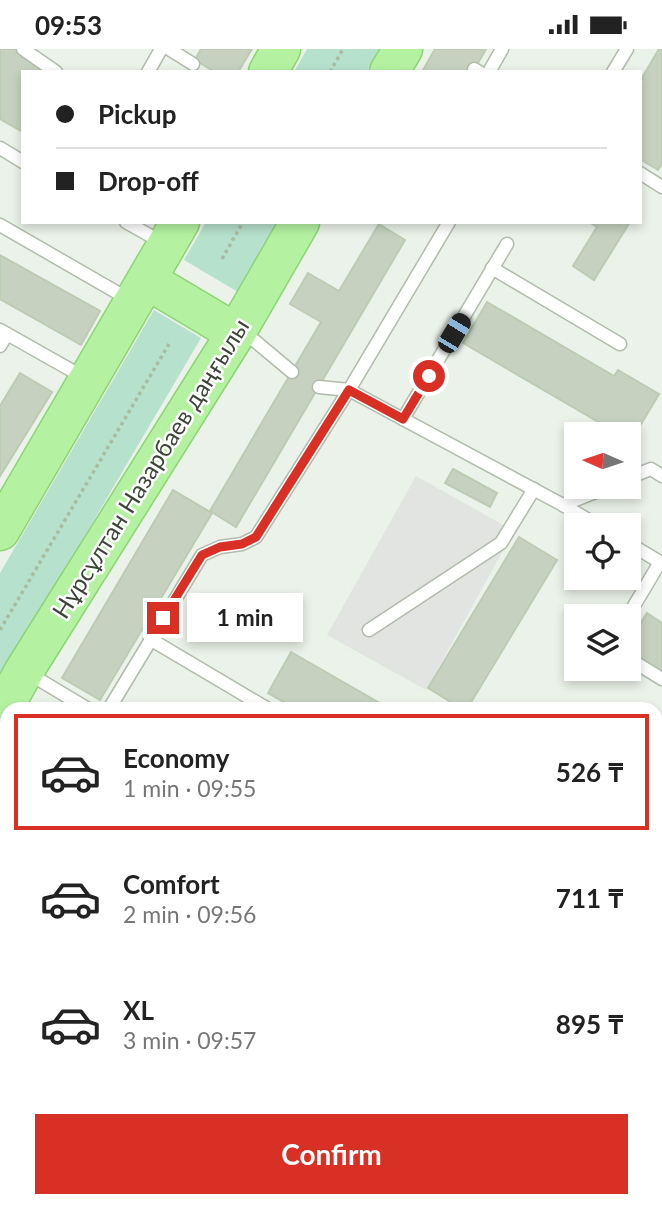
<!DOCTYPE html>
<html lang="en">
<head>
<meta charset="utf-8">
<style>
	:root { --surface:#fff; --page:#f6f6f6; --text:#222; --muted:#767676; --line:#e0e0e0; --accent:#d93025 }
	body { margin:0; font-family:Lato,sans-serif; background:var(--page); color:var(--text); height:100vh; display:flex; flex-direction:column; font-size:26px; white-space:nowrap }
	* { box-sizing:border-box; margin:0 }
	p { font-size:23px; color:var(--muted) }
	.icon { flex:none; width:38px; height:38px; fill:none; stroke:currentColor; stroke-width:2; stroke-linecap:round; stroke-linejoin:round }
	.map { position:relative; flex:1; overflow:hidden }
	.drawer { position:absolute; left:0px; top:653px; width:663px; height:506px; display:flex; flex-direction:column; background:var(--surface); border-radius:21px 21px 0 0; box-shadow:0 4px 10px #0003 }
	.drawer>* { flex:none }
	.top-card { position:absolute; left:21px; top:21px; width:621px; height:154px; border-radius:0px; box-shadow:0 4px 10px #0003; display:grid; align-content:center; height:154px; padding:0 35px; background:var(--surface) }
	.needle { width:46px; rotate:273deg }
	.buttons { position:absolute; left:564px; top:373px; display:grid; gap:14px }
	.buttons a { display:grid; place-items:center; width:77px; height:77px; border-radius:0px; background:var(--surface); box-shadow:0 4px 10px #0003; font-size:35px }
	.end { position:absolute; width:32px; height:32px; margin:-16px; border:9px solid #d93025; background:#fff; box-shadow:0 0 0 4px #fff }
	.from { border-radius:50% }
	.bubble { position:absolute; height:49px; border-radius:0px; background:var(--surface); box-shadow:0 4px 10px #0003; font-size:23px; font-weight:700; line-height:49px; text-align:center }
	.car { position:absolute; width:21px; height:42px; margin:-21px -10px; border-radius:9px; box-shadow:0 0 5px 2px #0007; background:linear-gradient(#222 24%,#8ab4d8 0 40%,#222 0 76%,#8ab4d8 0 86%,#222 0) }
	.top-card b { display:flex; align-items:center; gap:24px; height:66px; font-size:26px }
	.top-card b+b { border-top:2px solid var(--line) }
	.top-card i { width:18px; height:18px; background:var(--text) }
	ul { padding:12px 0 0; list-style:none }
	li { display:flex; align-items:center; gap:21px; height:116px; margin:0 14px 10px; padding:0 21px; border:4px solid transparent; border-radius:0px }
	li div { flex:1 }
	li b { display:block; font-size:26px }
	li em { font-style:normal; font-weight:700 }
	li.active { border-color:var(--accent) }
	li>.icon { width:63px; height:63px; stroke-width:1.5 }
	.button { display:flex; gap:14px; margin-top:auto; padding:14px 35px }
	.button a { flex:1; height:80px; border-radius:0px; background:var(--accent); color:#fff; font-size:28px; font-weight:700; line-height:80px; text-align:center }
	.status { display:flex; justify-content:space-between; align-items:center; height:49px; padding:0 35px; background:var(--surface); direction:ltr }
	.status svg { height:19px; fill:currentColor }
	.map>svg:first-child { display:block }
	.green { fill:#b6e1cc }
	.parking { fill:#e1e4e0 }
	.building { fill:#c6d2bf; stroke:#bcccb3; stroke-width:2 }
	.lines { fill:none; stroke-linecap:round; stroke-linejoin:round }
	.service-casing { stroke:#b1bcac; stroke-width:15 }
	.tertiary-casing { stroke:#b1bcac; stroke-width:34 }
	.primary-casing { stroke:#8cd573; stroke-width:41 }
	.path { stroke:#a8bd9f; stroke-width:3.5; stroke-dasharray:3.5 3.5; stroke-linecap:butt }
	.service { stroke:#fff; stroke-width:12 }
	.tertiary { stroke:#fff; stroke-width:32 }
	.primary { stroke:#b4f2a1; stroke-width:38 }
	.route { stroke:#d93025; stroke-width:9 }
	.labels { text-anchor:middle; dominant-baseline:central; stroke-width:5; stroke-linejoin:round; paint-order:stroke }
	.street-label { font-size:24px; fill:#3c4538; stroke:#fff }
</style>
</head>
<body>
<div class="status"><b>09:53</b><svg viewBox="0 0 49 12"><path d="M0 12V9h3v3zM5 12V6h3v6zM10 12V3h3v9zM15 12V0h3v12zM26 1h20v11H26zM47 4h2v5h-2z"/></svg></div>
<div class="map">
<svg width="662" height="1157" viewBox="0 0 662 1157">
	<rect width="100%" height="100%" fill="#ebf2e9"/>
	<g class="green">
		<path d="M307,0H380L366,23H294Z"/>
		<path d="M206,173H279L238,243L184,211Z"/>
		<path d="M154,261L201,289L0,631V524Z"/>
	</g>
	<path class="parking" d="M416,427L514,482L426,641L327,586Z"/>
	<g class="building">
		<path d="M0,0H15L42,16L38,23H23V83L0,70Z"/>
		<path d="M201,0H252L238,23H215L195,11Z"/>
		<path d="M435,0H486L473,23H422Z"/>
		<path d="M659,0H662V115L658,121L640,110V32Z"/>
		<path d="M589,173H630L594,231L573,217L597,178Z"/>
		<path d="M379,175L405,191L236,478L210,462L321,273L290,255L308,224L339,242Z"/>
		<path d="M0,206L100,262L81,296L0,250Z"/>
		<path d="M487,253L614,327L618,321L659,345L631,392L628,390V385H619L463,294Z"/>
		<path d="M20,324L52,343L0,427V357Z"/>
		<path d="M453,420L497,444L490,458L445,434Z"/>
		<path d="M173,441L212,464L100,651L62,629Z"/>
		<path d="M519,488L557,511L467,660H462L428,639Z"/>
		<path d="M647,564L662,574V625L628,604V595Z"/>
		<path d="M291,603L390,660H296L268,644Z"/>
		<path d="M7,725V824L0,836V737Z"/>
		<path d="M656,792L662,796V844L656,841Z"/>
		<path d="M662,919V1000L656,1010V926Z"/>
		<path d="M0,1051L7,1055V1090L0,1102Z"/>
		<path d="M86,1152H171L181,1157H95Z"/>
		<path d="M390,1152H457L465,1157H387Z"/>
		<path d="M575,1152H617L614,1157H584Z"/>
	</g>
	<g class="lines">
		<g class="service-casing">
			<g id="service">
				<path d="M23,0L56,23"/>
				<path d="M169,0L193,15"/>
				<path d="M474,20L479,23"/>
				<path d="M148,23L161,0"/>
				<path d="M489,23L502,0"/>
				<path d="M613,23L627,0"/>
				<path d="M0,99L23,113"/>
				<path d="M640,124L662,138"/>
				<path d="M126,173L163,194"/>
				<path d="M0,176L130,251"/>
				<path d="M492,219L620,295"/>
				<path d="M0,281L85,329"/>
				<path d="M238,285L255,292L292,323"/>
				<path d="M0,297L7,285"/>
				<path d="M319,338L349,341L563,456L597,476"/>
				<path d="M403,370L507,195"/>
				<path d="M628,429L651,420L662,427"/>
				<path d="M563,456L608,438"/>
				<path d="M628,567L660,513L628,494"/>
				<path d="M369,581L501,494L534,440"/>
				<path d="M150,590L268,660"/>
				<path d="M628,609L662,630"/>
				<path d="M28,624L88,660"/>
				<path d="M109,660L202,506L220,498L242,495L256,488L349,341L449,173"/>
				<path d="M0,843L7,832"/>
				<path d="M656,863L662,866"/>
				<path d="M43,1152L52,1157"/>
				<path d="M499,1152L509,1157"/>
				<path d="M640,1152L650,1157"/>
				<path d="M1,1157L7,1145"/>
				<path d="M348,1157L351,1152"/>
			</g>
		</g>
		<g class="tertiary-casing">
			<g id="tertiary">
				<path d="M0,993L7,997"/>
				<path d="M277,1152L287,1157"/>
			</g>
		</g>
		<g class="primary-casing">
			<g id="primary">
				<path d="M268,23L281,0"/>
				<path d="M389,23L403,0"/>
				<path d="M147,231L236,284"/>
				<path d="M0,482L180,173"/>
				<path d="M0,665L24,622L236,284L300,173"/>
			</g>
		</g>
		<g class="path">
			<path d="M330,23L343,0"/>
			<path d="M222,210L243,173"/>
			<path d="M0,581L169,295"/>
			<path d="M656,764L662,768"/>
		</g>
		<use href="#service" class="service"/>
		<use href="#tertiary" class="tertiary"/>
		<use href="#primary" class="primary"/>
	</g>
	<g class="lines">
		<path class="route" d="M163,569L202,506L220,498L242,495L256,488L349,341L403,370L429,327"/>
	</g>
	<g class="labels">
		<g class="street-label">
			<text transform="translate(150 419) rotate(-58)">Нұрсұлтан Назарбаев даңғылы</text>
		</g>
	</g>
</svg>
<div class="buttons">
<a><svg class="needle" viewBox="-14 -14 28 28"><path d="M0-13l5 13h-10z" fill="#e53935"/><path d="M0 13l5-13h-10z" fill="#767676"/></svg></a>
<a><svg class="icon" aria-label="locate" viewBox="0 0 24 24"><circle cx="12" cy="12" r="6"/><path d="M12 2v4M12 18v4M2 12h4M18 12h4"/></svg></a>
<a><svg class="icon" aria-label="layers" viewBox="0 0 24 24"><path d="M12 4l9 5-9 5-9-5zM3 14l9 5 9-5"/></svg></a>
</div>
<i class="end from" style="left:429px;top:327px"></i>
<i class="end" style="left:163px;top:569px"></i>
<div class="bubble" style="left:187px;top:544px;width:116px">1 min</div>
<i class="car" style="left:454px;top:284px;rotate:31deg"></i>
<div class="top-card">
<b><i class="from"></i>Pickup</b>
<b><i></i>Drop-off</b>
</div>
<section class="drawer">
<ul>
<li class="active"><svg class="icon" aria-label="car" viewBox="0 0 24 24"><path d="M5 17H2v-5l4-1 3-4h7l3 4 3 1v5h-3M9 17h6M6 11h13"/><circle cx="7" cy="17" r="2"/><circle cx="17" cy="17" r="2"/></svg><div><b>Economy</b><p>1 min · 09:55</p></div><em>526 ₸</em></li>
<li><svg class="icon" aria-label="car" viewBox="0 0 24 24"><path d="M5 17H2v-5l4-1 3-4h7l3 4 3 1v5h-3M9 17h6M6 11h13"/><circle cx="7" cy="17" r="2"/><circle cx="17" cy="17" r="2"/></svg><div><b>Comfort</b><p>2 min · 09:56</p></div><em>711 ₸</em></li>
<li><svg class="icon" aria-label="car" viewBox="0 0 24 24"><path d="M5 17H2v-5l4-1 3-4h7l3 4 3 1v5h-3M9 17h6M6 11h13"/><circle cx="7" cy="17" r="2"/><circle cx="17" cy="17" r="2"/></svg><div><b>XL</b><p>3 min · 09:57</p></div><em>895 ₸</em></li>
</ul>
<div class="button"><a>Confirm</a></div>
</section>
</div>
</body>
</html>
